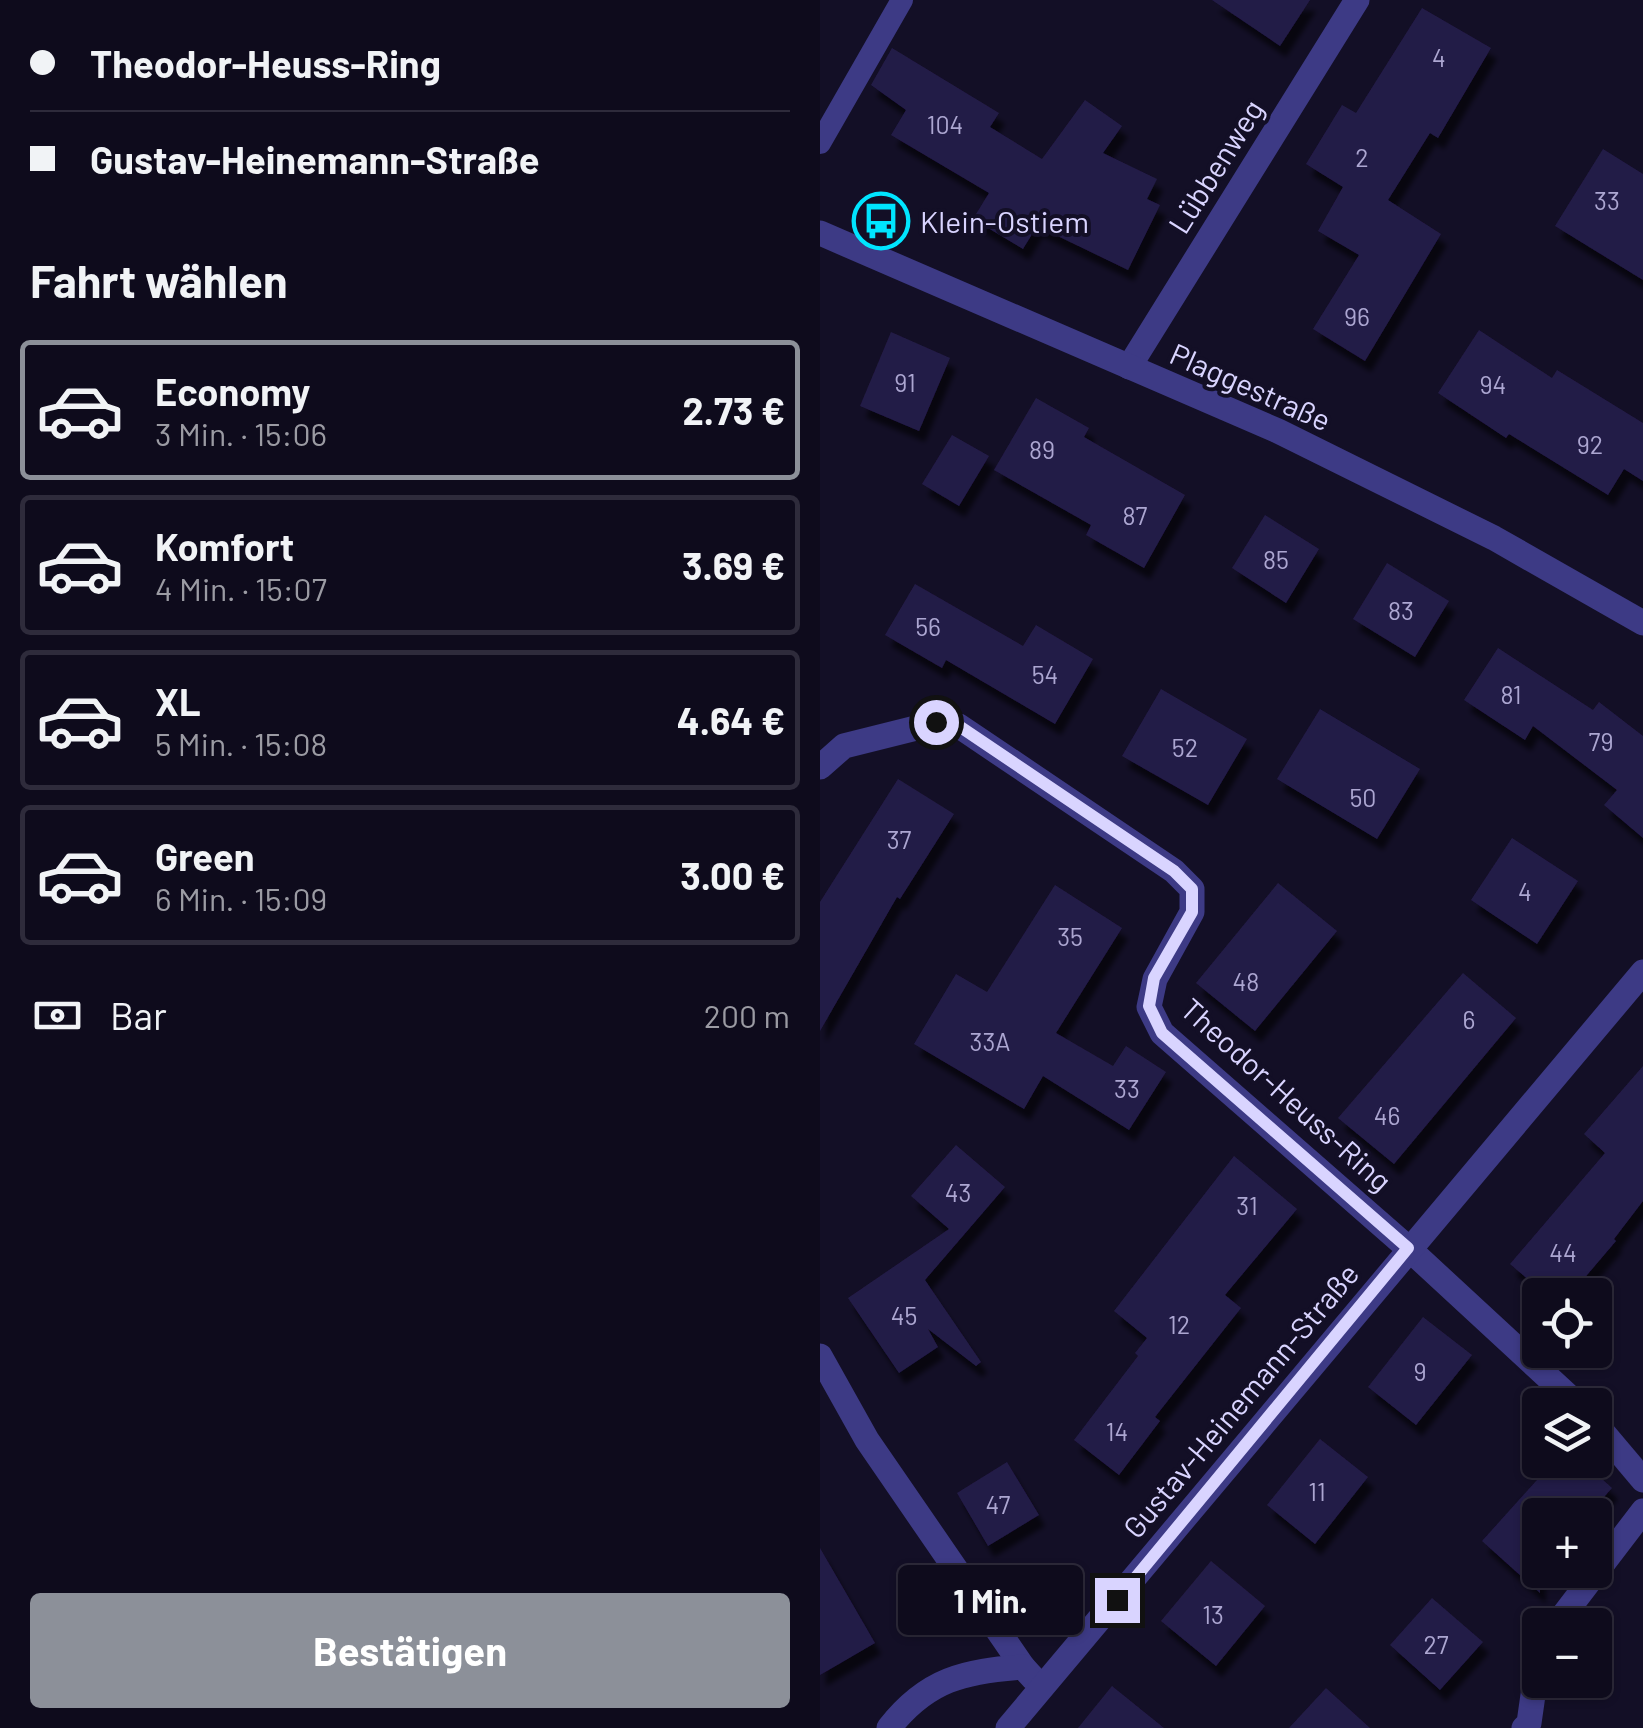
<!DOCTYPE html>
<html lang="de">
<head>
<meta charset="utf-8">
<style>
	:root { --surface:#0e0b1c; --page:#1c1929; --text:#f1f3f6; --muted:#9b9ba3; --line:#2e2b3b; --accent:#8c9099 }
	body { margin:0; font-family:Barlow,sans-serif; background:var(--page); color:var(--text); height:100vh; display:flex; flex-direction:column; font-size:38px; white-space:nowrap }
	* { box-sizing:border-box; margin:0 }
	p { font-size:32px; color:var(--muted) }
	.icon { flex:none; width:55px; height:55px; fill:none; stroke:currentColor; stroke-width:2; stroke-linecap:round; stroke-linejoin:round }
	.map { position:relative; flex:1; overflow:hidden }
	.side { display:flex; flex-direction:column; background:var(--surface); width:820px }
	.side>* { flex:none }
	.top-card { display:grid; align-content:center; height:220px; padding:0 30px; background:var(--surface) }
	.controls { position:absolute; left:702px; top:1278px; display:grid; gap:20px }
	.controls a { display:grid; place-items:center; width:90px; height:90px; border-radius:10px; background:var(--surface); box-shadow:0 2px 8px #0004,0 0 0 2px var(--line); font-size:50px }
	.end { position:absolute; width:45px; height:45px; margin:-22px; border:12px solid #d9d4ff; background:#111; box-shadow:0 0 0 5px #111 }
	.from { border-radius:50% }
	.bubble { position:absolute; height:70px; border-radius:10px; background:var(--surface); box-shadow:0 2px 8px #0004,0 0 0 2px var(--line); font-size:32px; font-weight:700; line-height:70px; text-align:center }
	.top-card b { display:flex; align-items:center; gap:35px; height:95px; font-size:38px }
	.top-card b+b { border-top:2px solid var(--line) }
	.top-card i { width:25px; height:25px; background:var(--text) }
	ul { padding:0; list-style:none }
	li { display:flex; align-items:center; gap:30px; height:140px; margin:0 20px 15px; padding:0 10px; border:5px solid var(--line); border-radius:10px }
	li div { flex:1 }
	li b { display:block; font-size:38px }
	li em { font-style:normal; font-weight:700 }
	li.selected { border-color:var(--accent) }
	li>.icon { width:90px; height:90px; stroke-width:1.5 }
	h2 { padding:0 30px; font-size:45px; line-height:120px }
	.pay { display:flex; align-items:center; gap:25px; height:110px; padding:0 30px; font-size:38px }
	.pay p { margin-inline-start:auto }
	.action { display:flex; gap:20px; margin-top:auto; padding:20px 30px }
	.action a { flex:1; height:115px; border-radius:10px; background:var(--accent); color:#fff; font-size:40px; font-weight:700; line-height:115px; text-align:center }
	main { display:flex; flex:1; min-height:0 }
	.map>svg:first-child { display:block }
	.building { fill:#241b47; filter:url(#shadow) }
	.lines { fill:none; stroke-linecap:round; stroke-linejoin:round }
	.service { stroke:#3d3a85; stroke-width:22 }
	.minor { stroke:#3d3a85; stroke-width:25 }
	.tertiary { stroke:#3d3a85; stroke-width:25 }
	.route { stroke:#d9d4ff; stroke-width:12 }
	.labels { text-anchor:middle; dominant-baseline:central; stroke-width:8; stroke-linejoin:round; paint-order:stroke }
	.number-label { font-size:25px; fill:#aca6d1 }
	.street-label { font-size:30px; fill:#d9d4ff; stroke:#130f26 }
	.poi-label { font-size:30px; fill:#d9d4ff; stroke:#130f26; text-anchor:start }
</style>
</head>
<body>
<main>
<section class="side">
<div class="top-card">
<b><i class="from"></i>Theodor-Heuss-Ring</b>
<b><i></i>Gustav-Heinemann-Straße</b>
</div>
<h2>Fahrt wählen</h2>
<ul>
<li class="selected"><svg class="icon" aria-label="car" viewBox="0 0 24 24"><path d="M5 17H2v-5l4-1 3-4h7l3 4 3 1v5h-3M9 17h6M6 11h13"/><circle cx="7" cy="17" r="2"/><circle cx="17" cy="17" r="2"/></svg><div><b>Economy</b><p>3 Min. · 15:06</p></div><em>2.73 €</em></li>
<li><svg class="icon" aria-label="car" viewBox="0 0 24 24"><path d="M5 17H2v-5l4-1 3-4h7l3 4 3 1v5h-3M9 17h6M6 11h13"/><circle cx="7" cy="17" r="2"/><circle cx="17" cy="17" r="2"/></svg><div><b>Komfort</b><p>4 Min. · 15:07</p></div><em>3.69 €</em></li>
<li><svg class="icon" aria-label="car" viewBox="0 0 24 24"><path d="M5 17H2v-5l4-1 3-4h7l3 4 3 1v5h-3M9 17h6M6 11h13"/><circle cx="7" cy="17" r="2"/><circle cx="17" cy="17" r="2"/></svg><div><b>XL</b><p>5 Min. · 15:08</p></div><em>4.64 €</em></li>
<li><svg class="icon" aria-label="car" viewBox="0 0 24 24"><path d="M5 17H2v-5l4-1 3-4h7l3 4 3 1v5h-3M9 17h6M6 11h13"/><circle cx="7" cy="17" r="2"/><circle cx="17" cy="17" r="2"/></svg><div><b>Green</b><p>6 Min. · 15:09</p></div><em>3.00 €</em></li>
</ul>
<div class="pay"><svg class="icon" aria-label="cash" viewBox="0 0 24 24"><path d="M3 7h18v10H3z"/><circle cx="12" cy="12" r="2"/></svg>Bar<p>200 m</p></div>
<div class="action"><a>Bestätigen</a></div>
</section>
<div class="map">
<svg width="823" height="1728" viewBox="0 0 823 1728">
	<defs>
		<filter id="shadow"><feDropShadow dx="6" dy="11" stdDeviation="2.5" flood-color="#0009"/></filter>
	</defs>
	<rect width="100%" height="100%" fill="#130f26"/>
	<g class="building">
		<path d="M392,0H490L460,46Z"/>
		<path d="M602,8L671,48L618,138L610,133L568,200L621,234L545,361L493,329L539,255L498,231L523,187L486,164L522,105L536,113Z"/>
		<path d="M72,48L179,113L170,127L222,159L265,100L302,126L283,153L337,179L327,199L340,205L308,270L217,226L203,249L153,219L169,193L71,135L86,110L51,85Z"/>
		<path d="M783,149L823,174V280L735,226Z"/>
		<path d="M659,330L732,378L737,370L823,423V481L804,469L788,495L689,434L686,438L618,393Z"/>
		<path d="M71,332L130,358L99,431L40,406Z"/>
		<path d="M216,398L269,428L264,437L365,495L324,568L266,535L271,525L174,470Z"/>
		<path d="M132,435L169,456L139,506L102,484Z"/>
		<path d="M445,515L499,549L466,603L412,568Z"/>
		<path d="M567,563L629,601L595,657L533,619Z"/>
		<path d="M95,584L203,646L216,625L273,659L235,724L126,660L122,668L65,635Z"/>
		<path d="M678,648L773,710L779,702L823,736V838L784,805L797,790L713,726L705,740L644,700Z"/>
		<path d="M341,689L427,739L388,805L302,756Z"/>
		<path d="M500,709L600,769L557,839L457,779Z"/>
		<path d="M78,779L134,814L80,899L77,897L0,1031V902Z"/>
		<path d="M692,838L758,881L717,944L651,900Z"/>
		<path d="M458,883L517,931L435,1031L376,983Z"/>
		<path d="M235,885L302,928L236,1033L293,1066L306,1046L346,1072L309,1130L223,1076L204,1109L94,1044L136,974L167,992Z"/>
		<path d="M643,973L696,1018L574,1164L518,1118Z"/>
		<path d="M823,1066V1201L794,1239L796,1241L750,1295H726L690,1264L785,1153L764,1134Z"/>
		<path d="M136,1145L185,1187L105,1280L161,1362L156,1366L108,1329L118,1347L79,1373L28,1298L129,1229L91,1196Z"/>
		<path d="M414,1156L477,1209L405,1295L421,1308L335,1417L340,1421L299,1475L254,1440L318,1356L315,1353L327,1338L294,1311Z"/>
		<path d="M603,1317L652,1355L596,1425L548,1387Z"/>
		<path d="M500,1439L548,1477L495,1544L447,1505Z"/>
		<path d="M735,1460H761L792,1488L768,1515H720V1593L662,1541Z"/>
		<path d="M187,1462L219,1515L168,1546L137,1493Z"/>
		<path d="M0,1548L55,1643L0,1675Z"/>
		<path d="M391,1561L445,1606L396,1666L341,1621Z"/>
		<path d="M612,1598L663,1642L620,1690L570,1645Z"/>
		<path d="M292,1686L344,1728H258Z"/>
		<path d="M506,1688L550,1728H469Z"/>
	</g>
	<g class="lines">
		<path class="service" d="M0,143L82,0"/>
		<g class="minor">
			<path d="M309,367L537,0"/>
			<path d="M0,767L24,746L116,723L139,726L354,871L372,889V912L335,979L329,1007L342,1033L588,1248L758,1405"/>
			<path d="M0,1356L47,1440L203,1667"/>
			<path d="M775,1423L823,1480"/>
			<path d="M736,1625L823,1511"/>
			<path d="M69,1728C107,1679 145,1671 203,1667L213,1678"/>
			<path d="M188,1728L823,972"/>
			<path d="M704,1728L709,1723L720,1646"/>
		</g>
		<path class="tertiary" d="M0,233L458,431L674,538L823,623"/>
	</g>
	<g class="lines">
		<path class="route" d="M116,722L139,726L354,871L372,889V912L334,978L329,1006L342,1033L588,1248L297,1600"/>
	</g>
	<defs>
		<g id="bus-ring" transform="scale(2.875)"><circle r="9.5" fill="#130f26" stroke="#00e5ff" stroke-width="1.5"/><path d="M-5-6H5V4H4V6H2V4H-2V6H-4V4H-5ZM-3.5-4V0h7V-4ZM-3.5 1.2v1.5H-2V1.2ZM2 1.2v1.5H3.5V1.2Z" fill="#00e5ff"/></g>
	</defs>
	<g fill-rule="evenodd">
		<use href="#bus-ring" x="61" y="221"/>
	</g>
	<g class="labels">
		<g class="number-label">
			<text x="619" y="57">4</text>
			<text x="125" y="124">104</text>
			<text x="542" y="157">2</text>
			<text x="787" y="200">33</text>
			<text x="537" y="316">96</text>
			<text x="85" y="382">91</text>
			<text x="673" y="384">94</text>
			<text x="770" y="444">92</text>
			<text x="222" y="449">89</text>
			<text x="315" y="515">87</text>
			<text x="456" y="559">85</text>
			<text x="581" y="610">83</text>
			<text x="108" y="626">56</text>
			<text x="225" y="674">54</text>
			<text x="691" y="694">81</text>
			<text x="781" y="741">79</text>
			<text x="365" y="747">52</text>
			<text x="543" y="797">50</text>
			<text x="79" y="839">37</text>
			<text x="705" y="891">4</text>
			<text x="250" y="936">35</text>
			<text x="426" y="981">48</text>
			<text x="649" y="1019">6</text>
			<text x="170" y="1041">33A</text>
			<text x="307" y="1088">33</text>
			<text x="567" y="1115">46</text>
			<text x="138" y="1192">43</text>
			<text x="427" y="1205">31</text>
			<text x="743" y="1252">44</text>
			<text x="84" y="1315">45</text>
			<text x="359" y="1324">12</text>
			<text x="600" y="1371">9</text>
			<text x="297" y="1431">14</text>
			<text x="497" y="1491">11</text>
			<text x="178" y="1504">47</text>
			<text x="393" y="1614">13</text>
			<text x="616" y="1644">27</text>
		</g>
		<g class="street-label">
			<text transform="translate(395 166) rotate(-58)">Lübbenweg</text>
			<text transform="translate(431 386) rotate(24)">Plaggestraße</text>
			<text transform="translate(467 1094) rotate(42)">Theodor-Heuss-Ring</text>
			<text transform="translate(420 1400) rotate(-50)">Gustav-Heinemann-Straße</text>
		</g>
		<g class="poi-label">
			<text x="100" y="221">Klein-Ostiem</text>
		</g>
	</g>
</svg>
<div class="controls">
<a><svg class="icon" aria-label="locate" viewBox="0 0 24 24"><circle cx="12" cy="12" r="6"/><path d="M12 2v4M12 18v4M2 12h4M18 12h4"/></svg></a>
<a><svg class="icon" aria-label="layers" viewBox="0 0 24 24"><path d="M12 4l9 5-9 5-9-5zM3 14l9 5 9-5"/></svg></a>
<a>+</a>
<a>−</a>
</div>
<i class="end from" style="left:116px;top:722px"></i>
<i class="end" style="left:297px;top:1600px"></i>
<div class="bubble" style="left:78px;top:1565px;width:185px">1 Min.</div>
</div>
</main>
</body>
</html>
